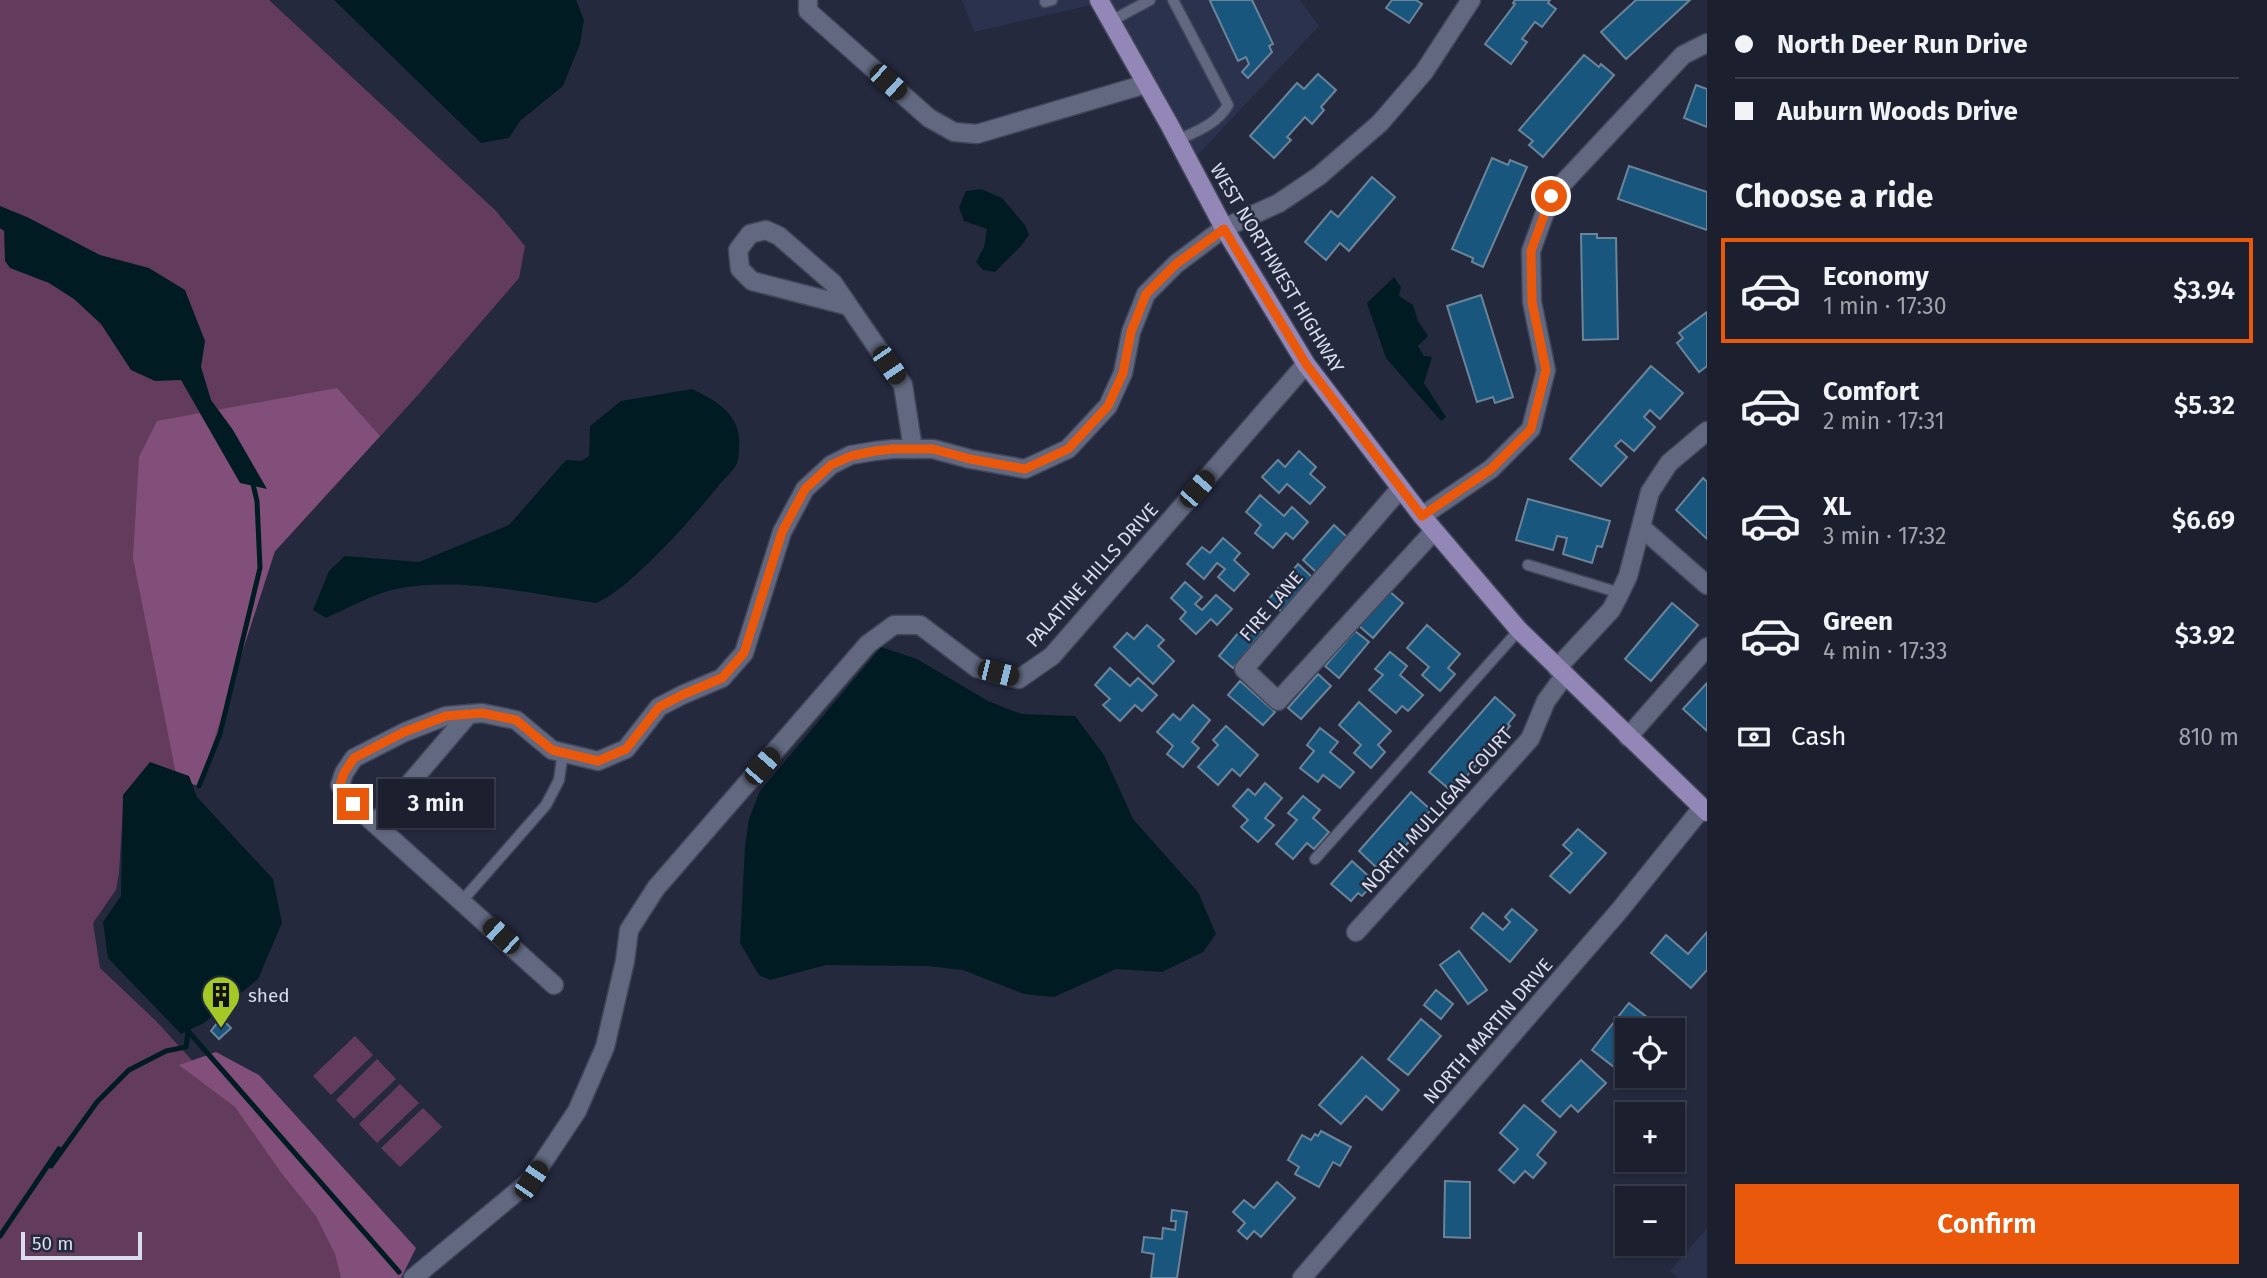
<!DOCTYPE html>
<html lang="en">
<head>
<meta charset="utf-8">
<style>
	:root { --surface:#1b1f2e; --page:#282c3a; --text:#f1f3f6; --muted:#a0a2aa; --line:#393d4a; --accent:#ea580c }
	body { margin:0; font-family:"Fira Sans",sans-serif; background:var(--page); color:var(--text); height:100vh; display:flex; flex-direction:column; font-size:26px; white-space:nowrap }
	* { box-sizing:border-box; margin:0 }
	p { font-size:23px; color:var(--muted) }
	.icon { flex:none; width:38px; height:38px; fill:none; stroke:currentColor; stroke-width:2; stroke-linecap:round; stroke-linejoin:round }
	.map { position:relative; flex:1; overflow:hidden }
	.drawer { display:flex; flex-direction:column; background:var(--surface); width:560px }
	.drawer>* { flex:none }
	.guide { display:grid; align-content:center; height:154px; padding:0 28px; background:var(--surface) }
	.controls { position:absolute; left:1615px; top:1018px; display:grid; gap:14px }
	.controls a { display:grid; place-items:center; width:70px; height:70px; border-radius:0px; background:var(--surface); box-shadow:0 2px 5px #0004,0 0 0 2px var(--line); font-size:35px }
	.scale { position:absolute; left:21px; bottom:18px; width:121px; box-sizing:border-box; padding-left:7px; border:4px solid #dadeec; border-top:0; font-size:19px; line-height:24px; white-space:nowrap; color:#dadeec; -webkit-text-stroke:5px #24293e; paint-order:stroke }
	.end { position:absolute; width:32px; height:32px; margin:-16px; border:9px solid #ea580c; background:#fff; box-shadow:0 0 0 4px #fff }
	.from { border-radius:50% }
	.bubble { position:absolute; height:49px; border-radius:0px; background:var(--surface); box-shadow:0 2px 5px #0004,0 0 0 2px var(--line); font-size:23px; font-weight:600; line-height:49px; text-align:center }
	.car { position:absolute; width:21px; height:42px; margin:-21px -10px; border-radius:9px; box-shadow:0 0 5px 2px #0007; background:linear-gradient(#222 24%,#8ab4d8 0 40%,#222 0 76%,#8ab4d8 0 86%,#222 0) }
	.guide b { display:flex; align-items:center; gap:24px; height:66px; font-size:26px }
	.guide b+b { border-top:2px solid var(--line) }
	.guide i { width:18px; height:18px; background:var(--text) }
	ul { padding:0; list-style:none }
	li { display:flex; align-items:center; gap:21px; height:105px; margin:0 14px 10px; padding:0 14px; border:4px solid transparent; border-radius:0px }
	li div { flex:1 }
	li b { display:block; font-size:26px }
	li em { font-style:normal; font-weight:600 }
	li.on { border-color:var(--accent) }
	li>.icon { width:63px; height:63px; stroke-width:1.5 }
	h2 { padding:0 28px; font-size:32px; line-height:84px }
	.pay { display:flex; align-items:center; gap:18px; height:77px; padding:0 28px; font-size:26px }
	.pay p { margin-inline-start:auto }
	.cta { display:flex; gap:14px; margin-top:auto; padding:14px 28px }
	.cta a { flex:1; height:80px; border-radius:0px; background:var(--accent); color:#fff; font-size:28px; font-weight:600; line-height:80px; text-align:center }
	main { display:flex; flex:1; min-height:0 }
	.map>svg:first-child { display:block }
	.built { fill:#2b324d }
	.green { fill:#633c5d }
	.forest { fill:#814f7a }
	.water { fill:#001c22 }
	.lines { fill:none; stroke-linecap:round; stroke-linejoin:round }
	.stream { stroke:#001c22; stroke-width:5 }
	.building { fill:#18567e; stroke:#6c8497; stroke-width:2 }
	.lane-casing { stroke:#424659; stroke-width:13 }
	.street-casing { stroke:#424659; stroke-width:21 }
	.primary-casing { stroke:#424659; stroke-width:21 }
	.lane { stroke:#616880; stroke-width:10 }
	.street { stroke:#616880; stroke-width:18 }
	.primary { stroke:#9387b7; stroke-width:18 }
	.route { stroke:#ea580c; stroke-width:9 }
	.labels { text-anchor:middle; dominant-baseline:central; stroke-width:5; stroke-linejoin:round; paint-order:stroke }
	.street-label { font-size:19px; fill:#dadeec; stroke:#24293e }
	.poi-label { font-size:19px; fill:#dadeec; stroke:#24293e; text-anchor:start }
</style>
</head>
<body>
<main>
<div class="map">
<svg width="1707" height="1278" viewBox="0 0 1707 1278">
	<rect width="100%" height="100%" fill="#24293e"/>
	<g class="built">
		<path d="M962,0H1300L1319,26L1190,163L1100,3L974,32Z"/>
		<path d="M1707,1228V1278H1678L1670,1271Z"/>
	</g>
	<g class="green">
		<path d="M0,0H269L496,211L525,246L519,278L417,396L260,568L220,734L199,786L177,779L123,808L119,873L116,890L93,923L100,968L156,1021L392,1278H0Z"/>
		<path d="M355,1036L373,1055L331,1095L313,1076Z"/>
		<path d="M377,1059L396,1079L354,1119L336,1100Z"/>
		<path d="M400,1084L419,1103L377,1143L359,1124Z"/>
		<path d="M423,1108L442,1127L400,1167L381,1148Z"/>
	</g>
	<g class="forest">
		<path d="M337,388L380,436L275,551L199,786L177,779L133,558L139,457L157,421Z"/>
		<path d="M216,1052L259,1075L416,1248L401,1278H341L335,1254L316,1216L283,1175L235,1107L179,1065Z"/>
	</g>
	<g class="water">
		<path d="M334,0H576L584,20L580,44L563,86L520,121L509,138L481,143Z"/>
		<path d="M981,189L1002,198L1025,225L1029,235L1021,246L995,272L983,270L976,262L984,247L987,229L964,221L959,207L966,191Z"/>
		<path d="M0,206L27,217L100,255L149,268L185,290L205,341L201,367L211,400L233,430L267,489L240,483L181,380L155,381L131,370L101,324L74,299L49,283L10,268L5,261L4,228L0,225Z"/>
		<path d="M1394,277L1401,287L1399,296L1413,305L1418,321L1428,336L1418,346L1424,356L1432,357L1424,383L1446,417L1441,421L1386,358L1367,303Z"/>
		<path d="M692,389C717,401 742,415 739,447C739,452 739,459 737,463C734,470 725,478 720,484C695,515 631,589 596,603C533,594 460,576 396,589C373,594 348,608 326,618L313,610L329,571L345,556L419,562L509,525L566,460L581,461L589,456L590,426L621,401Z"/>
		<path d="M881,647L917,659L988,701L1021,714L1075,716L1104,755L1133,819L1198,892L1216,934L1203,952L1162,972L1116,969L1054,997L1024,994L963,970L927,966L826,965L770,980L759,975L740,943L745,846L749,819L760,791Z"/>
		<path d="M150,762L189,776L197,797L273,879L282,923L258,979L204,1023L181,1034L108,958L103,922L121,896L123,795Z"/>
	</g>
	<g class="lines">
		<g class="stream">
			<path d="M0,225L4,228"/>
			<path d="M199,786L220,734L260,568L257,501L252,480"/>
			<path d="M188,1031L399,1272"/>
			<path d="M0,1236L59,1149L51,1166L97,1102L129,1070L166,1051L186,1047L188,1031"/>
		</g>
	</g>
	<g class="building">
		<path d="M1212,0H1252L1273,44L1269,46L1272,52L1248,78L1242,72L1249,64L1246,57L1238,61L1210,1Z"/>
		<path d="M1392,0H1416L1422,4L1409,23L1386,8Z"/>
		<path d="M1515,0H1550L1548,3L1556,9L1542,27L1535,22L1522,39L1527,42L1511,64L1485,44L1515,4L1513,3Z"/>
		<path d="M1636,0H1690L1626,59L1601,32Z"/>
		<path d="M1584,55L1599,67L1601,64L1614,75L1543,157L1529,145L1533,141L1519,130Z"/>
		<path d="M1318,74L1336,90L1321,107L1324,110L1312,124L1305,117L1287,137L1291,140L1274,158L1250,136L1297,83L1304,89Z"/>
		<path d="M1696,85L1707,89V127L1684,118Z"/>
		<path d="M1492,158L1508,165L1510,160L1527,167L1483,267L1472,262L1473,258L1452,249Z"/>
		<path d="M1629,166L1707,192V230L1618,199Z"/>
		<path d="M1372,177L1395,197L1349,251L1340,243L1326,260L1305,242L1331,211L1338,217Z"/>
		<path d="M1581,234H1597V238H1616L1618,339L1583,340Z"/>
		<path d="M1481,295L1513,397L1495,403L1493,397L1477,402L1447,306Z"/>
		<path d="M1707,312V366L1699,372L1677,343L1683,338L1679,333Z"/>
		<path d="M1651,366L1683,393L1660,419L1650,410L1644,417L1655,427L1634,451L1621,440L1615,446L1627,457L1601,486L1570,459Z"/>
		<path d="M1299,451L1316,467L1310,474L1325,487L1310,504L1287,484L1279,493L1262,477L1278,460L1285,467Z"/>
		<path d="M1703,478L1707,482V539L1676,510Z"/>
		<path d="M1260,495L1284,516L1292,507L1308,522L1293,539L1286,533L1273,548L1255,533L1261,525L1246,512Z"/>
		<path d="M1528,499L1610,521L1602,547L1597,546L1592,563L1563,554L1567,538L1557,536L1553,550L1516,540Z"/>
		<path d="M1334,525L1347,537L1316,572L1303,560Z"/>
		<path d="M1223,538L1240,553L1234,560L1249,574L1234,591L1218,577L1225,569L1217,563L1204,579L1187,564L1202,547L1210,553Z"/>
		<path d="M1298,564L1312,577L1282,612L1268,600Z"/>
		<path d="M1185,582L1202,597L1195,604L1202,610L1216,595L1232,609L1217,625L1211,619L1196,634L1180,619L1186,612L1171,598Z"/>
		<path d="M1389,591L1403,603L1373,638L1359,626Z"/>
		<path d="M1672,603L1698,625L1651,681L1625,659Z"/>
		<path d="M1249,620L1263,632L1233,668L1219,656Z"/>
		<path d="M1147,625L1164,640L1158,646L1174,661L1153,684L1114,647L1127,633L1134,639Z"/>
		<path d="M1427,625L1460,654L1448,668L1455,674L1440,691L1422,675L1429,667L1407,648Z"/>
		<path d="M1355,631L1369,642L1339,678L1325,666Z"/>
		<path d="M1390,652L1407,666L1400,675L1423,695L1408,711L1402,706L1396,713L1369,690L1383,675L1375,669Z"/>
		<path d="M1110,668L1130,686L1138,678L1157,695L1142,711L1135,705L1120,721L1103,705L1110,699L1095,685Z"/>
		<path d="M1318,674L1331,686L1301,719L1288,708Z"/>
		<path d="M1240,681L1275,712L1263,725L1228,695Z"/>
		<path d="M1707,683V731L1683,709Z"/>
		<path d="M1495,697L1515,715L1508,724L1510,726L1460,784L1456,781L1449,789L1429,772Z"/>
		<path d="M1359,702L1391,731L1378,745L1385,752L1371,768L1354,753L1361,745L1339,725Z"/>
		<path d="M1193,705L1210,720L1192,742L1199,748L1183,767L1167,754L1173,746L1157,732L1173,714L1180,720Z"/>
		<path d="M1226,726L1258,755L1240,776L1232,769L1218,785L1198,767L1218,745L1213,740Z"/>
		<path d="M1320,728L1338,742L1330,752L1354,772L1340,788L1323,775L1318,782L1300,768L1314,751L1307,745Z"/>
		<path d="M1265,783L1282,798L1265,818L1274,825L1258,842L1241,827L1248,820L1233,806L1248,789L1255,795Z"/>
		<path d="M1411,792L1431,810L1422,819L1426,823L1390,863L1386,860L1378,869L1359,851Z"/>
		<path d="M1303,796L1320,810L1313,818L1329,832L1314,849L1307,843L1293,859L1276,844L1297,820L1288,813Z"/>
		<path d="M1578,829L1606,853L1570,893L1550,876L1572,853L1563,845Z"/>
		<path d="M1352,861L1375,882L1362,896L1358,893L1351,901L1331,884Z"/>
		<path d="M1512,909L1537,930L1510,962L1471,928L1483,913L1503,930L1510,922L1505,917Z"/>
		<path d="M1707,932V970L1691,988L1651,953L1666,935L1688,954Z"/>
		<path d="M1459,951L1487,990L1468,1004L1440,965Z"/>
		<path d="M1436,990L1453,1004L1441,1019L1424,1005Z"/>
		<path d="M1629,1003L1648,1018L1638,1031H1628V1058L1624,1055L1614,1067L1592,1050Z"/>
		<path d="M221,1018L231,1028L219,1039L211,1031Z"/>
		<path d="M1421,1019L1441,1036L1408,1075L1388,1059Z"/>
		<path d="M1362,1057L1399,1090L1382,1110L1366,1096L1341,1124L1319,1105Z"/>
		<path d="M1581,1060L1606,1083L1578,1112L1571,1105L1560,1117L1542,1101Z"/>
		<path d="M1524,1105L1556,1132L1537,1155L1546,1163L1533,1178L1525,1171L1514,1183L1499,1170L1518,1149L1500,1133Z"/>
		<path d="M1321,1131L1351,1147L1340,1166L1333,1162L1319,1187L1295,1174L1299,1167L1288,1160L1302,1135L1311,1140L1315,1134L1318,1136Z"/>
		<path d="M1445,1181L1470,1182V1238L1444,1237Z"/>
		<path d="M1277,1182L1295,1198L1261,1237L1254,1231L1247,1239L1238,1231L1245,1223L1233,1212L1244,1200L1254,1208Z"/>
		<path d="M1172,1210L1187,1212L1177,1278H1151L1154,1254L1142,1252L1144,1237L1162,1239L1163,1228L1175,1230L1176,1221H1171Z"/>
	</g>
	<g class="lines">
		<g class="lane-casing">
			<g id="lane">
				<path d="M1173,0L1228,105C1217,124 1197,131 1178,140"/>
				<path d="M1045,2L1052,0"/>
				<path d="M1111,21L1150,0"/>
				<path d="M1528,565L1620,593"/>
				<path d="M1315,859L1519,630"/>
				<path d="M462,901L546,805L559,780L563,752"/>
			</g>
		</g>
		<g class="street-casing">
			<g id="street">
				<path d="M808,0V11L929,118L954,132L977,134L1146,84"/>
				<path d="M849,306L752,281L740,269L738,250L750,234L766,230L779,236L833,283L903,385L913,449"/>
				<path d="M1400,489L1244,669L1278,701L1434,531"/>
				<path d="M1422,516L1491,469L1531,429L1546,370L1532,302L1531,251L1551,196L1683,55L1707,43"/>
				<path d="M1642,528L1707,585"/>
				<path d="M1557,668L1611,610L1620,593L1628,576L1650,492L1669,463L1707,431"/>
				<path d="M1628,737L1707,647"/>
				<path d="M375,824L469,714"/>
				<path d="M1356,932L1530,739L1546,701L1565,675"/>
				<path d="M554,985L353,804L340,785L344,773L354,758L405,732L446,716L482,713L516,720L552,750L598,761L626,749L659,707L682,695L722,678L744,653L782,532L805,489L831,465L851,455L875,451L893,449H933L970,459L1025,469L1068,449L1108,406L1123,373L1131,332L1146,294L1176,264L1224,228L1279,203L1319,176L1380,123L1424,72L1471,0"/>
				<path d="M413,1278L531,1180L577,1111L605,1047L625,961L629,930L656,888L868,644L894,625H920L977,668L1019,679L1052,656L1306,364"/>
				<path d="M1302,1278L1619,911L1702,808"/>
			</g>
		</g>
		<g class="primary-casing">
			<path id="primary" d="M1099,0L1169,124L1224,228L1306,364L1422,516L1519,630L1707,812"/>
		</g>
		<use href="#lane" class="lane"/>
		<use href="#street" class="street"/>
		<use href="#primary" class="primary"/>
	</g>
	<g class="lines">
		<path class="route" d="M353,804L340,785L344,773L354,758L404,732L446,716L482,713L516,720L552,750L598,761L626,749L659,707L682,695L722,678L744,653L782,532L805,489L831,465L851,456L875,451L892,449H933L970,459L1025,469L1068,449L1108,406L1123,373L1131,332L1146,294L1176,264L1224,229L1306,364L1422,516L1491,469L1531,429L1546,370L1532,302L1531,251L1551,196"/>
	</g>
	<defs>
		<g id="building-pin" transform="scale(2.0125)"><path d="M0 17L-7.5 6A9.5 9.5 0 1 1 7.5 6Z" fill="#a4c825" stroke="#24293e"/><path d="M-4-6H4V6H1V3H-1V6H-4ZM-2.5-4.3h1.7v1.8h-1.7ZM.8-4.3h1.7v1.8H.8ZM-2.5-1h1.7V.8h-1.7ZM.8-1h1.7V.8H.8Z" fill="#111"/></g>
	</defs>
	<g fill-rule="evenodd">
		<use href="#building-pin" x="221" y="995"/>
	</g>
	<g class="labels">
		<g class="street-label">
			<text transform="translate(1277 268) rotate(59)">WEST NORTHWEST HIGHWAY</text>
			<text transform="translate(1092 575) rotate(-48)">PALATINE HILLS DRIVE</text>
			<text transform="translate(1271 606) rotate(-49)">FIRE LANE</text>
			<text transform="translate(1437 810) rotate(-48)">NORTH MULLIGAN COURT</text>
			<text transform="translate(1488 1031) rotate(-49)">NORTH MARTIN DRIVE</text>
		</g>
		<g class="poi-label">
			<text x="248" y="995">shed</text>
		</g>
	</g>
</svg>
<div class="controls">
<a><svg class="icon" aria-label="locate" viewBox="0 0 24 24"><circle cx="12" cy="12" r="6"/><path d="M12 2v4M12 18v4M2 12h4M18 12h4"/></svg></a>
<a>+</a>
<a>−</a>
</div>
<div class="scale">50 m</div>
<i class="end from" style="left:1551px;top:196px"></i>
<i class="end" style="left:353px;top:804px"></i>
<div class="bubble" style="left:378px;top:779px;width:116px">3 min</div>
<i class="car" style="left:888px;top:82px;rotate:132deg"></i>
<i class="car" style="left:889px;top:365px;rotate:146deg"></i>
<i class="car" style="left:1197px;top:489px;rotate:41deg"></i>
<i class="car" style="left:998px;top:673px;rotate:104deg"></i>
<i class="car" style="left:762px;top:766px;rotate:41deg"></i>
<i class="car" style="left:501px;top:936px;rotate:312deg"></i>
<i class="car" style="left:531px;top:1180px;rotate:34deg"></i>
</div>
<section class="drawer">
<div class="guide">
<b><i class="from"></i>North Deer Run Drive</b>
<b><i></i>Auburn Woods Drive</b>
</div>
<h2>Choose a ride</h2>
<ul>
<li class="on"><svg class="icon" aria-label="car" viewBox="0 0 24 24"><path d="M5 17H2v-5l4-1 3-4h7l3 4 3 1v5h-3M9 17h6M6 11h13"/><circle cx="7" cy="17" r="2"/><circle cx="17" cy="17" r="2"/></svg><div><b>Economy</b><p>1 min · 17:30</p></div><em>$3.94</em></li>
<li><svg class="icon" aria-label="car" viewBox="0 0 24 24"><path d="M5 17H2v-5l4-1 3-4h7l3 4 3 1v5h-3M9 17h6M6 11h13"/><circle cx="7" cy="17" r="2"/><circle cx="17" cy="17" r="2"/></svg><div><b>Comfort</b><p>2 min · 17:31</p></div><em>$5.32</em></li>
<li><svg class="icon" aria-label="car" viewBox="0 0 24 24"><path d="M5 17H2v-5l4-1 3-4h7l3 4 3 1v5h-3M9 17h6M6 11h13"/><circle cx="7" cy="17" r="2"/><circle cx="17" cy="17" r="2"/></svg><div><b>XL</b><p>3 min · 17:32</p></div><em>$6.69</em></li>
<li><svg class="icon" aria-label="car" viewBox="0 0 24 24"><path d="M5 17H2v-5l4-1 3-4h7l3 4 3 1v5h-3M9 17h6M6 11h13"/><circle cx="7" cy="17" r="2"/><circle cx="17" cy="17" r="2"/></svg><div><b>Green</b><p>4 min · 17:33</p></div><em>$3.92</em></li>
</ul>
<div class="pay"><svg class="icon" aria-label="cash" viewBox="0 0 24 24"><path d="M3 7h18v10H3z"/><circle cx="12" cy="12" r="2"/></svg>Cash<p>810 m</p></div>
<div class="cta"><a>Confirm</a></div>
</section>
</main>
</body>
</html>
